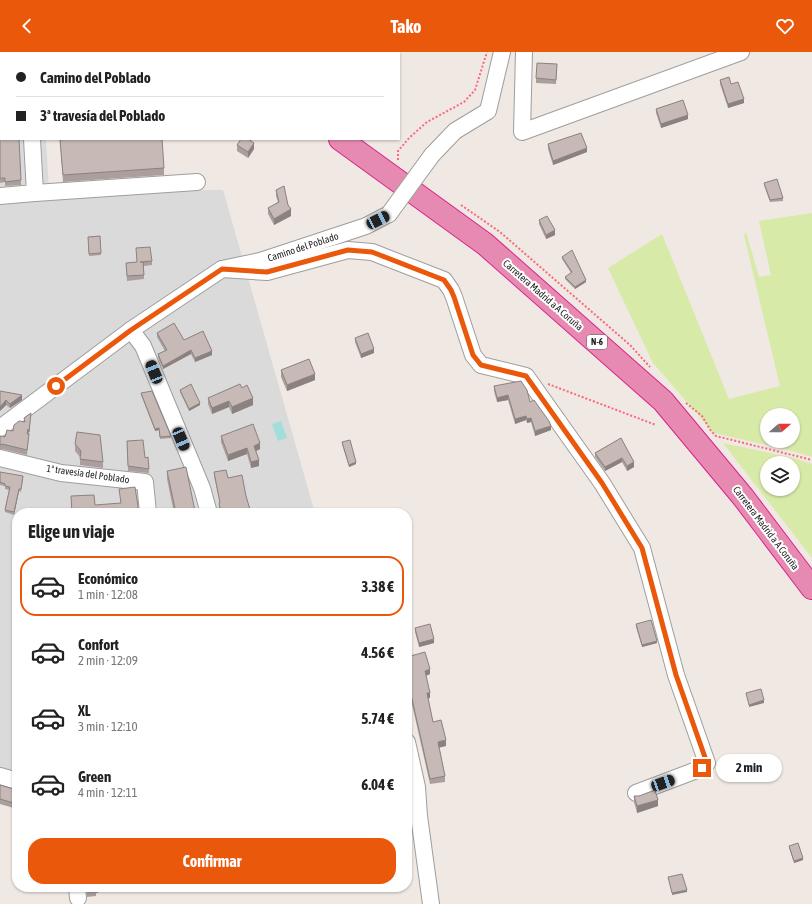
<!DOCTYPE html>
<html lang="es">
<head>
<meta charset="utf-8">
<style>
	:root { --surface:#fff; --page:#f2f2f2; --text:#222; --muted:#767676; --line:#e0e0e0; --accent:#ea580c }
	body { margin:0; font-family:"Asap Condensed",sans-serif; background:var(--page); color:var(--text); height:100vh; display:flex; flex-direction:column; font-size:15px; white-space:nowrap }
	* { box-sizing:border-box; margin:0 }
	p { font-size:13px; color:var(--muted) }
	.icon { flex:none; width:22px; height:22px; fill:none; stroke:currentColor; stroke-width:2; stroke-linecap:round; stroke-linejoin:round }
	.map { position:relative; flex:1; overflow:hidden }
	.sheet { position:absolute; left:12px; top:456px; width:400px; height:384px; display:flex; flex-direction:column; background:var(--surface); border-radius:16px; box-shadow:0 1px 3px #0004 }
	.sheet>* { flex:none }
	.guide { position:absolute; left:0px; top:0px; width:400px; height:88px; box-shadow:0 1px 3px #0004; display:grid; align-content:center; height:88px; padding:0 16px; background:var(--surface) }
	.needle { width:26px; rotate:70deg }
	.fabs { position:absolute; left:760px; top:356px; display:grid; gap:8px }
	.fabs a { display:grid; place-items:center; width:40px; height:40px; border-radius:50%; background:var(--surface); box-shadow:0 1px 3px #0004; font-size:20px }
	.end { position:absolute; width:18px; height:18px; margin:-9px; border:5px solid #ea580c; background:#fff; box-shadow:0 0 0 2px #fff }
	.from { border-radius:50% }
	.bubble { position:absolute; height:28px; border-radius:14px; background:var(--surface); box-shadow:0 1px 3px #0004; font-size:13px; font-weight:700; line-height:28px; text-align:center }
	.car { position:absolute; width:12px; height:24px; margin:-12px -6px; border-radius:5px; box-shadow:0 0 3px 1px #0007; background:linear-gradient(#222 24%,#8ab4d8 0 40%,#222 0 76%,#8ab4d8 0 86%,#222 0) }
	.guide b { display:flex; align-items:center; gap:14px; height:38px; font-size:15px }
	.guide b+b { border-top:1px solid var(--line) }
	.guide i { width:10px; height:10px; background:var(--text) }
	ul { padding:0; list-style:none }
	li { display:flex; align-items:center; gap:12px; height:60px; margin:0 8px 6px; padding:0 8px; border:2px solid transparent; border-radius:16px }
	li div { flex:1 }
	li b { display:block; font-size:15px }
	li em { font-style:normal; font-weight:700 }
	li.on { border-color:var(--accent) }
	li>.icon { width:36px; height:36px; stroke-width:1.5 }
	h2 { padding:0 16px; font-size:18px; line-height:48px }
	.primary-button { display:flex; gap:8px; margin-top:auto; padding:8px 16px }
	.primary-button a { flex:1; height:46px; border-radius:16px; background:var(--accent); color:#fff; font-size:16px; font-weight:700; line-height:46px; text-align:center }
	header { display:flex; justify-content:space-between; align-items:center; height:52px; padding:0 16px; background:var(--accent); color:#fff; font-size:18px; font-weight:700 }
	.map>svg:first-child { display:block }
	.residential { fill:#dbdadb }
	.grass { fill:#d8eaa8; fill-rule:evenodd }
	.water { fill:#a3dddc }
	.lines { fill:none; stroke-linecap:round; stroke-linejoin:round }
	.minor-casing { stroke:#9e9e9e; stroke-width:18 }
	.highway-casing { stroke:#da238c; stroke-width:24 }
	.path { stroke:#fb687b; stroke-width:2; stroke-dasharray:2 2; stroke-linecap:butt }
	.minor { stroke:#fff; stroke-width:16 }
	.highway { stroke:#e78ab1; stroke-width:22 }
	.minor-bridge-casing { stroke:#9e9e9e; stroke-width:18; stroke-linecap:butt }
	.minor-bridge { stroke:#fff; stroke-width:16 }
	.wall { fill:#aa9f9d }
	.shaded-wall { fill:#8b827f }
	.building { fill:#c6b9b6; stroke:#8b827f }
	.route { stroke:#ea580c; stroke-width:5 }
	.labels { text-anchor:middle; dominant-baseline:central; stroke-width:4; stroke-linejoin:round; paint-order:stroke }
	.shield { fill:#fff; stroke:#616161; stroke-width:1 }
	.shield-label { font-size:9px; font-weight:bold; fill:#1d1d1d }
	.street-label { font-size:10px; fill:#1d1d1d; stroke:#fff }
</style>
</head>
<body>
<header><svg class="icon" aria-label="back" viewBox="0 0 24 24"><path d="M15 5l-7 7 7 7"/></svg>Tako<svg class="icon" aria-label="heart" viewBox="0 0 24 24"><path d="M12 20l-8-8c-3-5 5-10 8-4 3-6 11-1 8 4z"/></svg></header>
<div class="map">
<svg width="812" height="852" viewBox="0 0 812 852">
	<rect width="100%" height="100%" fill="#efe8e3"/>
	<path class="residential" d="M0,0H146L1,1V87H46L49,139L223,138L315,461H17V703L0,748Z"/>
	<g class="grass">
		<path d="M812,161V405L792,399L714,381L653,311L608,216L662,182L729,347L780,334L744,183L746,180L759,225L771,223L759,169ZM767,363H793V389H767Z"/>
		<path d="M723,391L794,406L812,412V506ZM767,411H793V437H767Z"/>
	</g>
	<path class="water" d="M281,369L287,386L278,389L272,372Z"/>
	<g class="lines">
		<g class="minor-casing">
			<g id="minor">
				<path d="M524,0L522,80L741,0"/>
				<path d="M432,103L455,79L488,59L502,0"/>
				<path d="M35,141L197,130"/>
				<path d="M0,144L35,141L32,87"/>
				<path d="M222,217L267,220L348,198L372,200L444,228L451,238L454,245L473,303L481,313L526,324L602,431L642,496L676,623L707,711L702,716L636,741"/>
				<path d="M131,278L143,294L202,436L209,461"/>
				<path d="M0,376L131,278L222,217L260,209L366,174L389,162"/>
				<path d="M0,406L61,421L145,430L148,461"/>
				<path d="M407,690L417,735L419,764L431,852"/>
				<path d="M0,724L17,729"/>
				<path d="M77,835L78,846"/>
			</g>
		</g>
		<g class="highway-casing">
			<g id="highway">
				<path d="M207,0L209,1"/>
				<path d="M340,87L485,192L663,349L743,445L812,536"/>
			</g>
		</g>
		<g class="path">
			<path d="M398,108V99L409,86L427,70L464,50L475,38L487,0"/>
			<path d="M461,153L500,180L630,293L650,315"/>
			<path d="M548,332L656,373"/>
			<path d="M686,351L702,364L711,379L716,384L812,408"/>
		</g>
		<use href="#minor" class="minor"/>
		<use href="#highway" class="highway"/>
		<g class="minor-bridge-casing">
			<path id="minor-bridge" d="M389,162L432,103"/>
		</g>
		<use href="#minor-bridge" class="minor-bridge"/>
	</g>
	<g class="wall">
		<path d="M116,0H133L132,1H116Z"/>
		<path d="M557,12L556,32L536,31V26Z"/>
		<path d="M720,28L744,51L728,56L720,32Z"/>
		<path d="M656,57L688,67L661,76L656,61Z"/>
		<path d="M0,61L21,128V133L5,134V130L0,131Z"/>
		<path d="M60,88L164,116V123L63,130Z"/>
		<path d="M548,92L587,100L553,113L548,97Z"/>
		<path d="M237,93L254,97L248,106L237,99Z"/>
		<path d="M764,131L783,146V149L770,150L764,133Z"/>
		<path d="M276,138L288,153L291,164L274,173L268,162V156L278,150L276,144Z"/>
		<path d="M539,168L555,183L546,187L539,172Z"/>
		<path d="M100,184L101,203L89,204L88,185Z"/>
		<path d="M562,205L586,230L575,237L565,227V225L571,221L562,207Z"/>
		<path d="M152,209V213L144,214V227L127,229L126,211Z"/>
		<path d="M157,281L184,288L212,303L195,310L191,302L163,317L158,306V302L165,299L157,285Z"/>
		<path d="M355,286L374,301L361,306L355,290Z"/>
		<path d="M281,318L315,328L287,339L281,325Z"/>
		<path d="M494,334L530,350L551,378L535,384L531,370L527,371L526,368L515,372L508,348L497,350L494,339Z"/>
		<path d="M242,336L253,353L232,362L229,355L212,362L208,352V346Z"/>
		<path d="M180,338L200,353L189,359L180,340Z"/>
		<path d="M0,339L22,348L10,356L6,353L0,359Z"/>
		<path d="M141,341L171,384V386L160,387L159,378L155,379L141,343Z"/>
		<path d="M31,361L29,384V382L27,403L2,397H0V384L5,385L13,379L24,370V366Z"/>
		<path d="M221,384L260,397L256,399L259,414L251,416L247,402L228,409L221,390Z"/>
		<path d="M621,386L634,415L627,419L622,410L605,419L595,405V401Z"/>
		<path d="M127,389L145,406L148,405L149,421L128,419Z"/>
		<path d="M342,390L356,412L349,415L342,392Z"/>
		<path d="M75,392L103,410V416L80,413V405L75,399Z"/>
		<path d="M167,419L195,459V461H174L167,427Z"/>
		<path d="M0,420L23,427L21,440L19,439L14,463L5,460V458L9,438L5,437V434L0,433Z"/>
		<path d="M214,420L228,426L246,444L251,461H220L219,455V451H220L214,424Z"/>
		<path d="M636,572L657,591L642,595L636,575Z"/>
		<path d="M415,576L434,591L419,595L415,580Z"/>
		<path d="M407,605L430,622L426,624L430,646H428L433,670L446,694L439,695L445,724V730L430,732L407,630Z"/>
		<path d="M0,733L17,738V757L0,752Z"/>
		<path d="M634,744L658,754L637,761L634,750Z"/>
		<path d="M789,794L803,808L794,811L789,796Z"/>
		<path d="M86,835H98V841H96V844L87,845Z"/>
	</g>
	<g class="shaded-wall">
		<path d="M744,47V51L728,56V52Z"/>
		<path d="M688,63V67L661,76V72Z"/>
		<path d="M254,91V97L248,106V100Z"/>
		<path d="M587,96V100L553,113V109Z"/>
		<path d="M291,157V164L274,173V167Z"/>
		<path d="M555,178V183L546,187V183Z"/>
		<path d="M586,228V230L575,237V235Z"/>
		<path d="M374,297V301L361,306V302Z"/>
		<path d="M191,298V302L163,317V314Z"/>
		<path d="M212,299V303L195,310V306Z"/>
		<path d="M315,322V328L287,339V333Z"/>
		<path d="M22,343V348L10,356V352Z"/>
		<path d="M508,343V348L497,350V346Z"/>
		<path d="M253,346V353L232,362V355Z"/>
		<path d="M6,348V353L0,359V355Z"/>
		<path d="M229,349V355L212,362V356Z"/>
		<path d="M200,351V353L189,359V357Z"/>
		<path d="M526,364V368L515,372V367Z"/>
		<path d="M531,366V370L527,371V367Z"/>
		<path d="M551,374V378L535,384V379Z"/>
		<path d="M159,376V378L155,379V377Z"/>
		<path d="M260,391V397L254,400V394Z"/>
		<path d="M247,396V402L228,409V403Z"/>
		<path d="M622,406V410L605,419V415Z"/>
		<path d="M259,408V414L251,416V410Z"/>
		<path d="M356,410V412L349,415V413Z"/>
		<path d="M634,410V415L627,419V414Z"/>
		<path d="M19,437V439L14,463V460Z"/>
		<path d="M434,587V591L419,595V591Z"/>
		<path d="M657,589V591L642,595V593Z"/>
		<path d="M430,617V622L425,624V619Z"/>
		<path d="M427,641H430V646L427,647Z"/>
		<path d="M764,648V651L749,655V653Z"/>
		<path d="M446,688V694L438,696V690Z"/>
		<path d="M658,748V754L637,761V754Z"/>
		<path d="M411,770V775L407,776V771Z"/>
		<path d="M803,806V808L794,811V809Z"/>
		<path d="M687,838V840L672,843V841Z"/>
	</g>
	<g class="building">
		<path d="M537,11L557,12L556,28L536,26Z"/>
		<path d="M729,25L731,32L738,30L744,47L728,52L720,28Z"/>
		<path d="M683,48L688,63L661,72L656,57Z"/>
		<path d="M0,61H1V87H19L21,128L5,130V126H0Z"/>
		<path d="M581,81L587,96L553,109L548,92Z"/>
		<path d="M67,87H162L164,116L63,123L60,88Z"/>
		<path d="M241,87H248L254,91L248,100L237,93Z"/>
		<path d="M777,127L783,146L770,148L764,131Z"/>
		<path d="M284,134L288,153L291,157L274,167L268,156L279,150L276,138Z"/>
		<path d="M547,164L555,178L546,183L539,168Z"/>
		<path d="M100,184L101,201L89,202L88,185Z"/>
		<path d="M150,195L152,209L140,210H143L144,223L127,224L126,211L137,210L136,196Z"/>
		<path d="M572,198L586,228L575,235L565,225L572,220L562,205Z"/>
		<path d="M174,271L184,288L203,279L212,299L195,306L191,298L163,314L158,302L167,298L157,281Z"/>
		<path d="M368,281L374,297L361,302L355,286Z"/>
		<path d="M309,307L315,322L287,333L281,318Z"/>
		<path d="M521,329L527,338L530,350L534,348L549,369L551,374L535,379L531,366L527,367L526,364L515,367L508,343L497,346L494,334Z"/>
		<path d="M191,332L200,351L189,357L180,338Z"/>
		<path d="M240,332L242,336L247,333L253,346L232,355L229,349L212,356L208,346Z"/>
		<path d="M0,339L22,343L10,352L6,348L0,355Z"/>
		<path d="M152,339L171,384L160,385L159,376L155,377L141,341Z"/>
		<path d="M31,361L29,380L28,377L27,382H29L27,398L2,392L0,393V384L5,385L7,378L13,379L14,373L19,369L25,370L24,366Z"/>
		<path d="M253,372L260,391L254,394L259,408L251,410L247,396L228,403L221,384Z"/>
		<path d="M77,380L100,383L103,410L80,407L81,399L75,392Z"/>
		<path d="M621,386L634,410L627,414L622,406L605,415L595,401Z"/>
		<path d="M143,388L145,406L148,405L149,417L128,414L127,389Z"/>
		<path d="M350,388L356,410L349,413L342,390Z"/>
		<path d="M186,415L195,459L186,461H176L167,419Z"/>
		<path d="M226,418L228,426L242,423L246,444L251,461H221L219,451H220L214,420Z"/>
		<path d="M0,420L23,424L21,437H19L14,460L5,458L10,435L5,434V432L0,430Z"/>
		<path d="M135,435L139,461H72L71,444L94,443L95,453L121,451L119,437Z"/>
		<path d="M651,568L657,589L642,593L636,572Z"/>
		<path d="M430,572L434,587L419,591L415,576Z"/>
		<path d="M425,600L430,617L425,619L430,641H427L433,670L441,668L446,688L438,690L445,724L430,727L407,625V605Z"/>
		<path d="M761,637L764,648L749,653L746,641Z"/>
		<path d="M0,733L17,738V752L0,747Z"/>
		<path d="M655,738L658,748L637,754L634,744H639Z"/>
		<path d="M407,739L411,770L407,771Z"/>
		<path d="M798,791L803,806L794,809L789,794Z"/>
		<path d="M682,822L687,838L672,841L668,825Z"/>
		<rect x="87" y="835" width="9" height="3"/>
	</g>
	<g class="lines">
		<path class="route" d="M56,334L131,278L222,217L267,220L348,198L372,200L444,228L451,238L454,245L473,303L481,313L526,324L602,431L642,496L676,623L707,711L702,716"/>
	</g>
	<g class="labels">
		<rect class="shield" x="587" y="283" width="20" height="14" rx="3"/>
		<g class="shield-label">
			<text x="597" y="290">N-6</text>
		</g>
		<g class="street-label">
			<text transform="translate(303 195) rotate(-18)">Camino del Poblado</text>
			<text transform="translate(543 243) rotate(41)">Carretera Madrid a A Coruña</text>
			<text transform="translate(88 422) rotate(8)">1ª travesía del Poblado</text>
			<text transform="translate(766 476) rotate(53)">Carretera Madrid a A Coruña</text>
		</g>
	</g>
</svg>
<div class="fabs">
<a><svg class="needle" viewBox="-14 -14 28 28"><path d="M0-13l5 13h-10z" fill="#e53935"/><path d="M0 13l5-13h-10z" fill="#767676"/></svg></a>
<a><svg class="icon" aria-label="layers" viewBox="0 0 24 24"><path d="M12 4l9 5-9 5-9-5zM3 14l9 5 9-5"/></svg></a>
</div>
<i class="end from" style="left:56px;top:334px"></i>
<i class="end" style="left:702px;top:716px"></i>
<div class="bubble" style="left:716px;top:702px;width:66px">2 min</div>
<i class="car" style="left:378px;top:168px;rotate:63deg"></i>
<i class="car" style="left:154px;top:320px;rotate:338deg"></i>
<i class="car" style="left:181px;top:387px;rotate:157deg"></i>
<i class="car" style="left:663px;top:731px;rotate:70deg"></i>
<div class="guide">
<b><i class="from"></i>Camino del Poblado</b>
<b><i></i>3ª travesía del Poblado</b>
</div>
<section class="sheet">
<h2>Elige un viaje</h2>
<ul>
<li class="on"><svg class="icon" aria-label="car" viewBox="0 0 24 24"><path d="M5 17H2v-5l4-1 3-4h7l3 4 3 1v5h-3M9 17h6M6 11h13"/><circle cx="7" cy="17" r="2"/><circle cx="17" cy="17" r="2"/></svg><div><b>Económico</b><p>1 min · 12:08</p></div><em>3.38 €</em></li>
<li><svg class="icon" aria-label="car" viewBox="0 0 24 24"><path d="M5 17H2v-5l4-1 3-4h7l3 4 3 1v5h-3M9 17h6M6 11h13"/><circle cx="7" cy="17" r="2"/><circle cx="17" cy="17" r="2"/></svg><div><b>Confort</b><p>2 min · 12:09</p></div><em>4.56 €</em></li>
<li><svg class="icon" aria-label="car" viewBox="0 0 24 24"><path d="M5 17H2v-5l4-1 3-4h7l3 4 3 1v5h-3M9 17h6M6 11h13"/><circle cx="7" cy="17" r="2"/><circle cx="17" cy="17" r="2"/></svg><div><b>XL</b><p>3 min · 12:10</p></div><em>5.74 €</em></li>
<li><svg class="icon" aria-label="car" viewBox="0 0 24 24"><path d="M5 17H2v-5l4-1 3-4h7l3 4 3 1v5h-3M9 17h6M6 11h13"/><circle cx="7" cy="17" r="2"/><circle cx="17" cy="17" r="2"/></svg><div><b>Green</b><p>4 min · 12:11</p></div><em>6.04 €</em></li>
</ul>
<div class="primary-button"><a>Confirmar</a></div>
</section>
</div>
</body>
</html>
